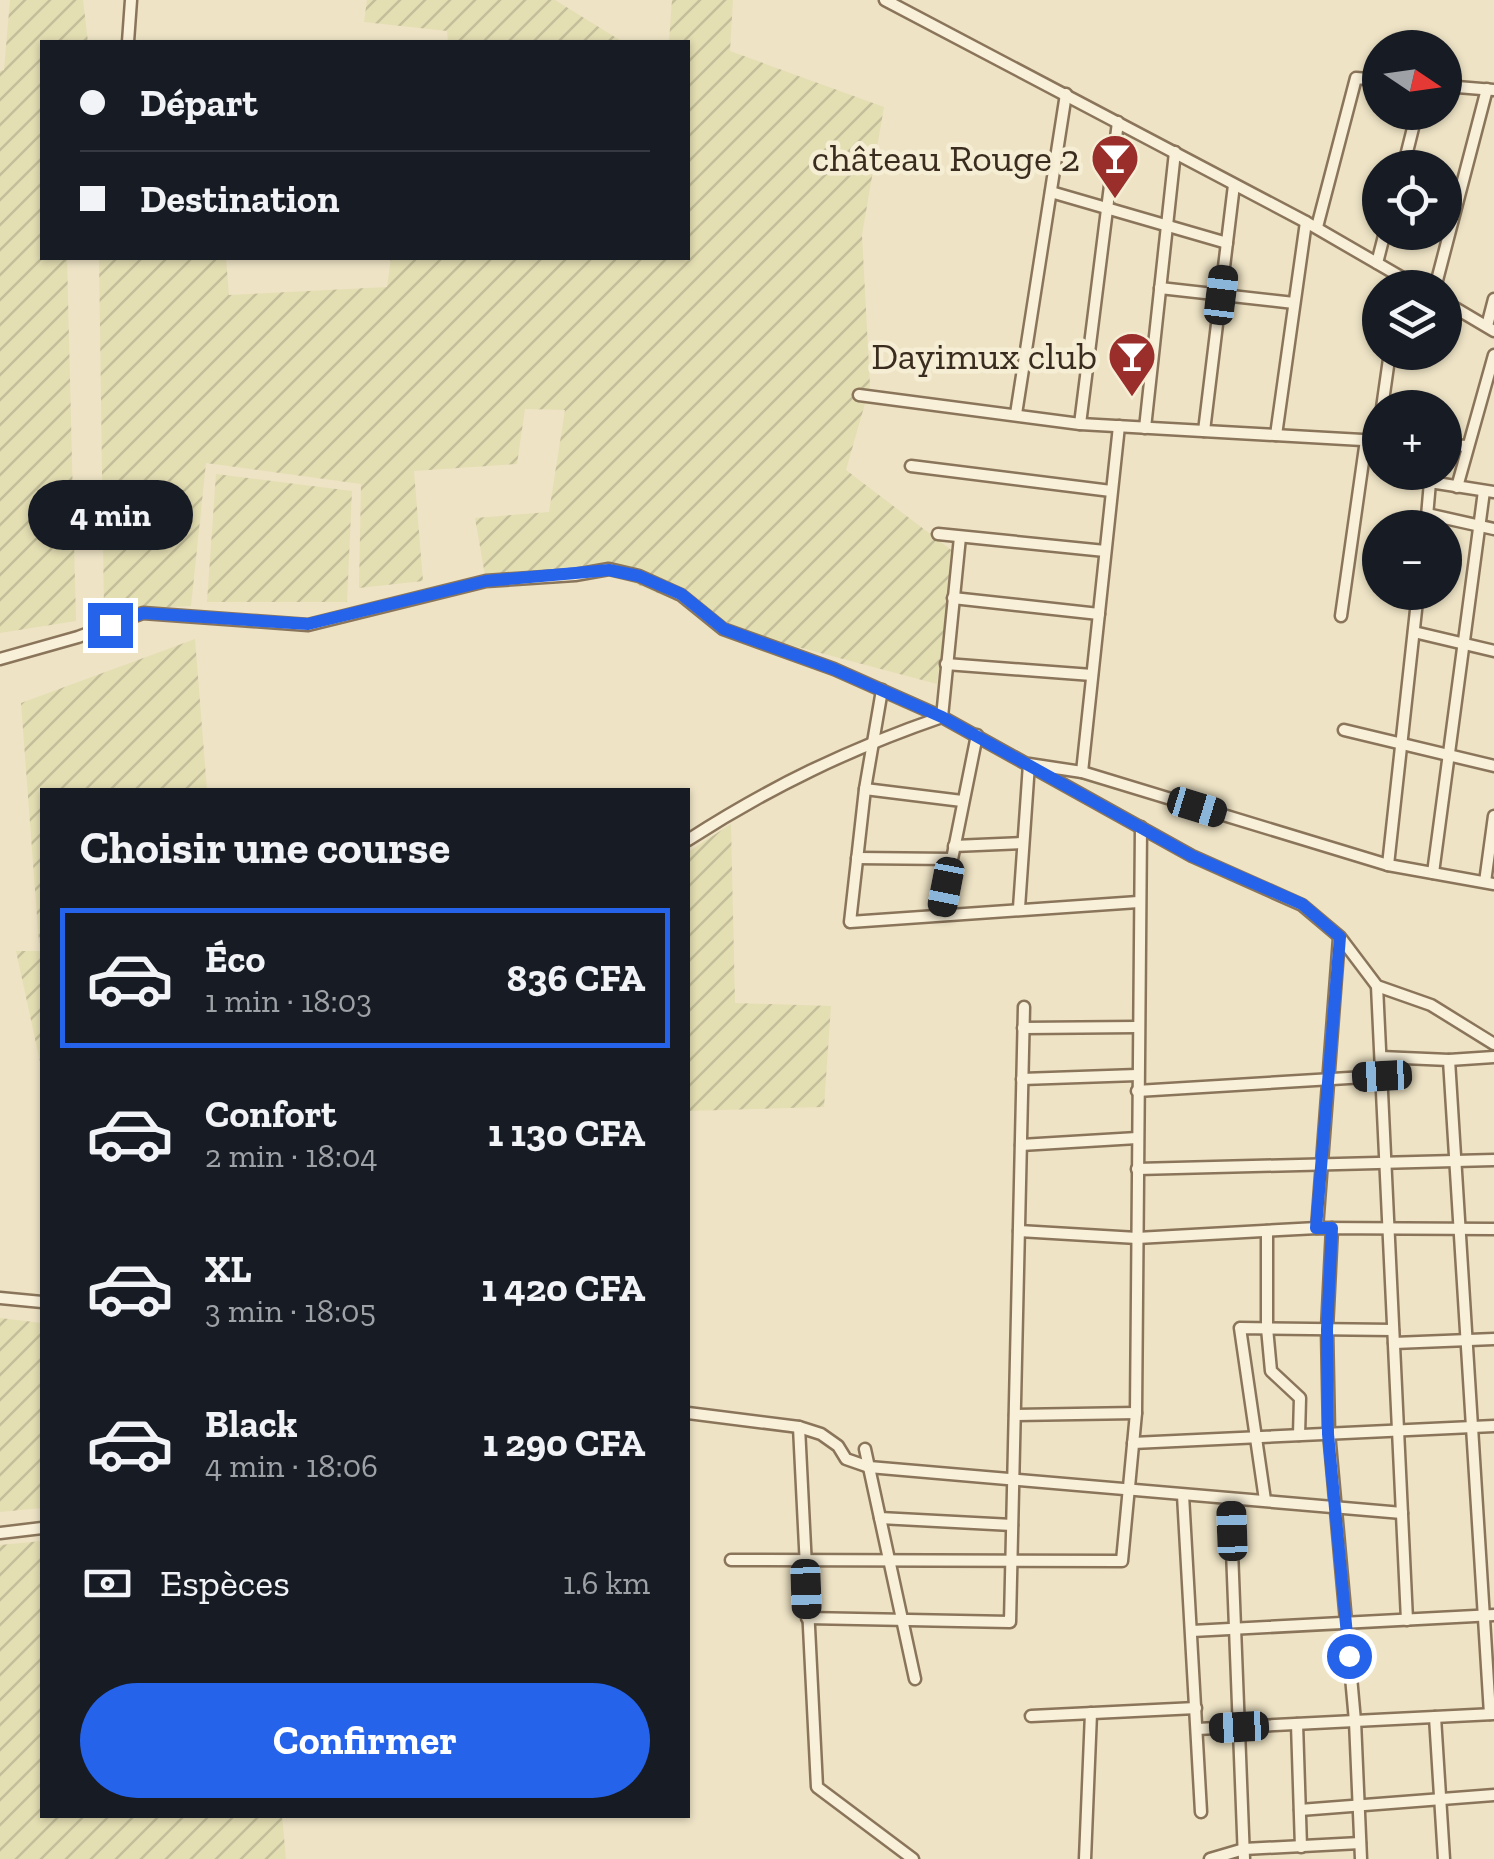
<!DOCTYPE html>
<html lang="fr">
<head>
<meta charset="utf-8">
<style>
	:root { --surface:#171b24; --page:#20242c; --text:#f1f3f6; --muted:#9ea1a6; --line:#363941; --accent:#2563eb }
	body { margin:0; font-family:"Zilla Slab",serif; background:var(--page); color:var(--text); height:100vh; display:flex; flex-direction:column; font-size:38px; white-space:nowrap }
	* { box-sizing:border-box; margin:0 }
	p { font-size:32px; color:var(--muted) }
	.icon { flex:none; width:55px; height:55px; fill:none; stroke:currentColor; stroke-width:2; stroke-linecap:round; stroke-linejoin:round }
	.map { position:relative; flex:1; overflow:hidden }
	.sheet { position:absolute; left:40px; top:788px; width:650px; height:1030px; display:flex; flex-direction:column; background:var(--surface); border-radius:0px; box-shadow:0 2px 8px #0004 }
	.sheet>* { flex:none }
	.top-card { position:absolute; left:40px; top:40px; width:650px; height:220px; border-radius:0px; box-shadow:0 2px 8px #0004; display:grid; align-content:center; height:220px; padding:0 40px; background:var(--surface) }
	.needle { width:65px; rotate:103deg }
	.buttons { position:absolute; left:1362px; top:30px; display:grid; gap:20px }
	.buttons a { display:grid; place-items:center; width:100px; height:100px; border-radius:50%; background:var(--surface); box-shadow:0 2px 8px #0004; font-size:50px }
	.end { position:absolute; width:45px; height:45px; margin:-22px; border:12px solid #2563eb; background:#fff; box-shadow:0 0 0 5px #fff }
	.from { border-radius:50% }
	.bubble { position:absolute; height:70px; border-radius:35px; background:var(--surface); box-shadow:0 2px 8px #0004; font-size:32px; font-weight:700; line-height:70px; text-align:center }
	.car { position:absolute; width:30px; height:60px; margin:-30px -15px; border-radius:12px; box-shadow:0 0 8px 2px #0007; background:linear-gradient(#222 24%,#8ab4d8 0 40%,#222 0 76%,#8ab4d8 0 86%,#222 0) }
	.top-card b { display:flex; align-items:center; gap:35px; height:95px; font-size:38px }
	.top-card b+b { border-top:2px solid var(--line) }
	.top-card i { width:25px; height:25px; background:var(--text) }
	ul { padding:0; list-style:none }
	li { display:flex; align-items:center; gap:30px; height:140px; margin:0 20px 15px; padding:0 20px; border:5px solid transparent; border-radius:0px }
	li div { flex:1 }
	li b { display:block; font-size:38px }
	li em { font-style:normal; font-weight:700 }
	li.on { border-color:var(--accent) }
	li>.icon { width:90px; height:90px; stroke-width:1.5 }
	h2 { padding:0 40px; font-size:45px; line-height:120px }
	.pay { display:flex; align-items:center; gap:25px; height:110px; padding:0 40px; font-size:38px }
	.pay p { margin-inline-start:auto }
	.cta { display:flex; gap:20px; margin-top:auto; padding:20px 40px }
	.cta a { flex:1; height:115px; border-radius:60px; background:var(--accent); color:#fff; font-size:40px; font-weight:700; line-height:115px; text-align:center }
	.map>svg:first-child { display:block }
	.farmland { fill:url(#farmland-furrows) }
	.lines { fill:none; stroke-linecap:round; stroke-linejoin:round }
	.minor-casing { stroke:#8a755b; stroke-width:15 }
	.minor { stroke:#f9f0d9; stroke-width:10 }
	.route { stroke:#2563eb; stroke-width:12 }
	.labels { text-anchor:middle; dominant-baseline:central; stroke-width:9; stroke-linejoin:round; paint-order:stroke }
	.poi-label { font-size:38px; fill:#3a2d1f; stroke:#f6edd5; text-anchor:end }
</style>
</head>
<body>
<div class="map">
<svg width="1494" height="1859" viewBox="0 0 1494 1859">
	<defs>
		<pattern id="farmland-furrows" width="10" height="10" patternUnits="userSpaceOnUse" patternTransform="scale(2.5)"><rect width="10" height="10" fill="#e4deb3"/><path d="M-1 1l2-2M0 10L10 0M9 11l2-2" fill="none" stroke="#c4bf9a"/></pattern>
	</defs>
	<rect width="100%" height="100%" fill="#eee3c5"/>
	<g class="farmland">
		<path d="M10,0H83L88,42H42V258H67L76,621L0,633V71L4,70Z"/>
		<path d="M367,0H555L623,42H448L447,31L364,22Z"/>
		<path d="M672,0H733L730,51L884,107L862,235L870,386L846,470L954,552L937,684L764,638L591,565L486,581L475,518L549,512L565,410L525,409L517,464L414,471L423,581L359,588L361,484L206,463L191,606L104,611L99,258H226L229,295L387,287L391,258H688V42H669Z"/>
		<path d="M216,474L352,491L347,602H207Z"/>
		<path d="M195,639L207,790H42V943H39L21,703Z"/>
		<path d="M731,824L735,1003L831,1006L824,1107L688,1111V852Z"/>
		<path d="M16,951H42V1071Z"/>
		<path d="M0,1318L42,1323V1508L0,1512Z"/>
		<path d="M42,1541V1815H282L286,1859H0V1545Z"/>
	</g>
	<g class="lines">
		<g class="minor-casing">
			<g id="minor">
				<path d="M885,0L1306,222L1420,288"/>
				<path d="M128,42L131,0"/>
				<path d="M1445,86L1494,90"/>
				<path d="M1403,168L1417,112"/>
				<path d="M1051,192L1227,243"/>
				<path d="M1317,227L1356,78L1380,80"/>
				<path d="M1377,263L1385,232"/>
				<path d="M1160,288L1294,303"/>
				<path d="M1435,288L1487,89"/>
				<path d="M1445,302L1494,331"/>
				<path d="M1487,326L1494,299"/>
				<path d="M859,395L1080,424L1380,441"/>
				<path d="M1382,408L1390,352"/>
				<path d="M1016,414L1066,94"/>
				<path d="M1080,424L1118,122"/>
				<path d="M1145,428L1175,152"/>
				<path d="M1204,431L1234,185"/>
				<path d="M1276,435L1306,222"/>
				<path d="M1377,441L1380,423"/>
				<path d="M1445,445L1468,446"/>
				<path d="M911,466L1111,491"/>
				<path d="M1457,487L1494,355"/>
				<path d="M1427,514L1494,529"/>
				<path d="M1426,528L1430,482L1494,492"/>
				<path d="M938,534L1105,551"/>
				<path d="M953,598L1099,614"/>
				<path d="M1341,616L1366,440"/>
				<path d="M1414,632L1494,651"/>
				<path d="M0,659L78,637L143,613L308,625L486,581L575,575L609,569L639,576L681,595L723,629L834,669L942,717L1192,856L1302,905L1340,937L1377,986L1431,1005L1494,1044"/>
				<path d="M946,664L1092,675"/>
				<path d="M882,690L865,789L850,922L1138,902"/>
				<path d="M1344,730L1494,766"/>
				<path d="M1082,772L1119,426"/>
				<path d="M865,789L962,801"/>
				<path d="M688,840C770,787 849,749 942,717L960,537"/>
				<path d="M954,846L1023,843"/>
				<path d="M857,858L951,859"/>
				<path d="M1388,865L1418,592"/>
				<path d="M1433,873L1484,491"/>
				<path d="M1485,882L1494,816"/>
				<path d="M1019,908L1029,764L1082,772L1388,865L1494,884"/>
				<path d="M941,914L977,735"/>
				<path d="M1377,986L1407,1620"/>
				<path d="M1023,1028L1137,1027"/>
				<path d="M1381,1057L1449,1060L1494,1057"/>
				<path d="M1449,1060L1490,1714"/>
				<path d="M1022,1079L1137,1075"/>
				<path d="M1137,1091L1382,1076"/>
				<path d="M1021,1145L1137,1138"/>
				<path d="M1137,1169L1494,1160"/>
				<path d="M1317,1228L1339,938"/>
				<path d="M1332,1228L1327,1329L1329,1433L1355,1721L1361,1859"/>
				<path d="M1019,1231L1137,1238L1317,1228L1494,1229"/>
				<path d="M1267,1231V1328L1271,1371L1300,1398L1299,1435"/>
				<path d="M0,1298L42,1302"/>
				<path d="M1394,1343L1494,1339"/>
				<path d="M688,1413L799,1427L821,1434L838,1446L846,1459L869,1467L1402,1513"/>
				<path d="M1015,1415L1136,1413"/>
				<path d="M799,1427L817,1787L913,1859"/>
				<path d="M1133,1443L1494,1426"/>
				<path d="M865,1449L915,1679"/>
				<path d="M1183,1495L1201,1812"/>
				<path d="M1230,1499L1244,1859"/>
				<path d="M1265,1500L1240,1328L1393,1330"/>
				<path d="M880,1518L1012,1525"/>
				<path d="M0,1533L42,1528"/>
				<path d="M731,1560L1122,1561L1136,1413L1141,827"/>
				<path d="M807,1618L1010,1622L1024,1007"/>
				<path d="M1192,1631L1494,1615"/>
				<path d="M1031,1716L1196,1708"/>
				<path d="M1435,1717L1444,1859"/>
				<path d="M1297,1724L1301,1847"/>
				<path d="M1197,1729L1494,1714"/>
				<path d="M1300,1810L1494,1795"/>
				<path d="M1085,1859L1091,1713"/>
				<path d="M1210,1859L1244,1849L1360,1843"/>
			</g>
		</g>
		<use href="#minor" class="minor"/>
	</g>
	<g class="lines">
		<path class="route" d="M110,625L143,613L308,624L486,581L609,570L639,576L681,594L724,629L834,669L942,717L1192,856L1302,904L1340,937L1316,1228H1332L1327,1329L1328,1434L1349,1656"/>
	</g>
	<defs>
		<g id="bar-pin" transform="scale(2.5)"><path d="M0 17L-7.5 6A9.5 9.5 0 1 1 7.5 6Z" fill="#992e2b" stroke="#f6edd5"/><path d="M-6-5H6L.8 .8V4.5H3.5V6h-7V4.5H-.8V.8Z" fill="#fff"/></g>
	</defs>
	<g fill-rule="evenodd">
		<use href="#bar-pin" x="1115" y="158"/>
		<use href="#bar-pin" x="1132" y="356"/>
	</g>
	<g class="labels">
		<g class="poi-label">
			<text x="1080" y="158">château Rouge 2</text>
			<text x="1097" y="356">Dayimux club</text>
		</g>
	</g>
</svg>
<div class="buttons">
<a><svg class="needle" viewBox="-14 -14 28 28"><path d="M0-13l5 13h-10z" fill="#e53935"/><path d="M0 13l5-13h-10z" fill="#9ea1a6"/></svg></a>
<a><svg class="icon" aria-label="locate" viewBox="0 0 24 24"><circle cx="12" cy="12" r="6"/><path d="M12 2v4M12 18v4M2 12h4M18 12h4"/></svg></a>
<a><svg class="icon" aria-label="layers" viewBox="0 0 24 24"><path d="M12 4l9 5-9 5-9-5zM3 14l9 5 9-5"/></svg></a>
<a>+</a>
<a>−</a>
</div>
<i class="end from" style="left:1349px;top:1656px"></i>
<i class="end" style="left:110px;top:625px"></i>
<div class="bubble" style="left:28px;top:480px;width:165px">4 min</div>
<i class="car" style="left:1221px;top:295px;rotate:7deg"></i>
<i class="car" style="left:1197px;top:807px;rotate:107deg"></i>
<i class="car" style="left:946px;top:887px;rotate:191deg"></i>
<i class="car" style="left:1382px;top:1076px;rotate:267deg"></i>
<i class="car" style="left:1232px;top:1531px;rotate:358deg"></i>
<i class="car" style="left:806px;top:1589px;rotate:178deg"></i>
<i class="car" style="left:1239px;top:1727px;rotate:267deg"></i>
<div class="top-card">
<b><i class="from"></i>Départ</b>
<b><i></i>Destination</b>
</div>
<section class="sheet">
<h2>Choisir une course</h2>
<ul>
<li class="on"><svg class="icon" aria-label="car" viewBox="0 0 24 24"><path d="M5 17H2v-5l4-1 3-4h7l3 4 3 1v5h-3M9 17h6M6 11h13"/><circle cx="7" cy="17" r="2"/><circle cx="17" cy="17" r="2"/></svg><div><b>Éco</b><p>1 min · 18:03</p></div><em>836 CFA</em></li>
<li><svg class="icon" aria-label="car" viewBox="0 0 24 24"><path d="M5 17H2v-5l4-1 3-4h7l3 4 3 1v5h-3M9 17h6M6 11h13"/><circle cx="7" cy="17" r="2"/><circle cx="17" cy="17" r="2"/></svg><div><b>Confort</b><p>2 min · 18:04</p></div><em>1 130 CFA</em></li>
<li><svg class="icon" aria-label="car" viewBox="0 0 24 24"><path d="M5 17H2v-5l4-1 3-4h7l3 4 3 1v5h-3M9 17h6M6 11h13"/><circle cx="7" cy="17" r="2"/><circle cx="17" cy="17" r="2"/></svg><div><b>XL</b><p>3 min · 18:05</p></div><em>1 420 CFA</em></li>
<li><svg class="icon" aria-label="car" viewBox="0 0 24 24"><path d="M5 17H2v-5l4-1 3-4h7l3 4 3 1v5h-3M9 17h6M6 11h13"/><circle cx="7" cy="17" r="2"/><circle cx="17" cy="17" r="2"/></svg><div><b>Black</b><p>4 min · 18:06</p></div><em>1 290 CFA</em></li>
</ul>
<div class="pay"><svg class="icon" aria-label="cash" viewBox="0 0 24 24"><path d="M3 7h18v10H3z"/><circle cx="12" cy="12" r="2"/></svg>Espèces<p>1.6 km</p></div>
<div class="cta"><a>Confirmer</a></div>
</section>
</div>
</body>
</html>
